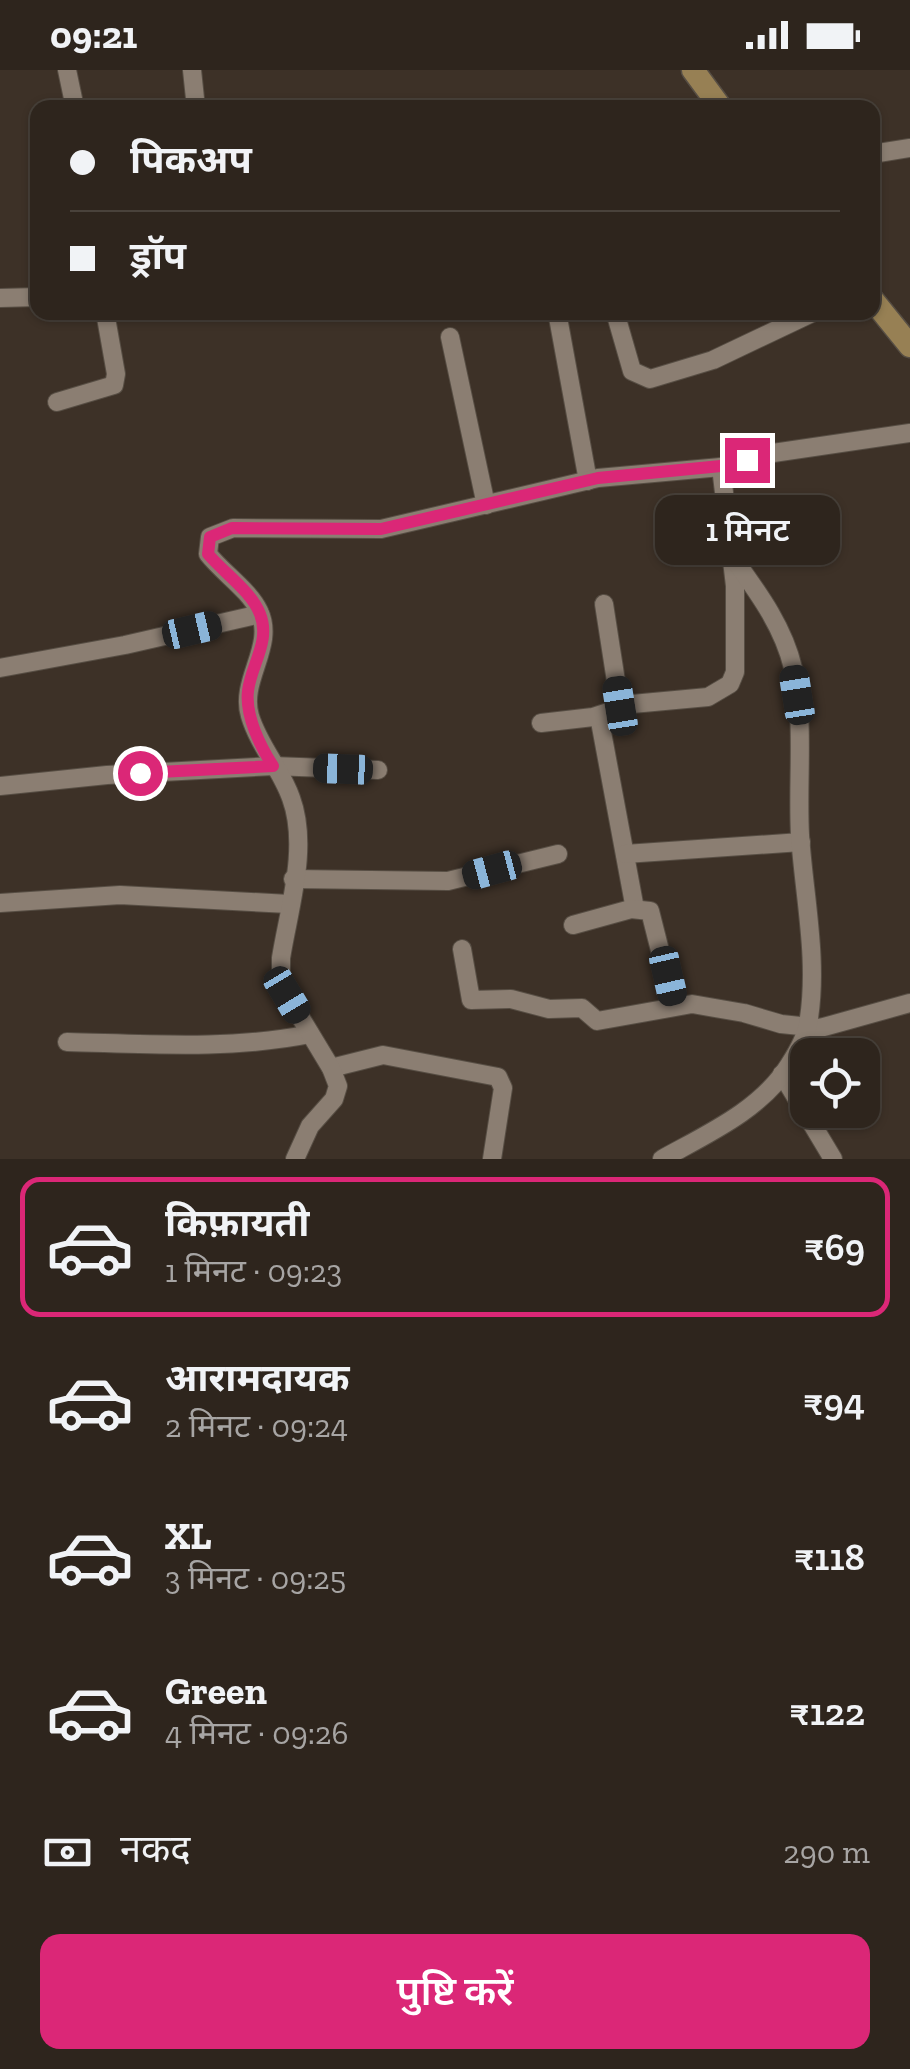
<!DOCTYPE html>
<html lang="hi">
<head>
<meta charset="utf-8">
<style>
	:root { --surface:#2e251d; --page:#362d26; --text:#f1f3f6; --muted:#a7a5a4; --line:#49423b; --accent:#db2777 }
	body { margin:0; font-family:"Zilla Slab","Noto Sans Devanagari",serif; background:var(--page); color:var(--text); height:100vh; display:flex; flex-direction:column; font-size:38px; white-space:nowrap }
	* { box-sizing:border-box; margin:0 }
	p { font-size:32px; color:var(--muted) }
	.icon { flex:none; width:55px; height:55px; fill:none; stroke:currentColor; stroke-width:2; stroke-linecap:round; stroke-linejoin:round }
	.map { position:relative; height:1089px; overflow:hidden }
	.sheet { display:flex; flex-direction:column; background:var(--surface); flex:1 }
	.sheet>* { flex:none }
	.guide { position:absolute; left:30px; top:30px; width:850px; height:220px; border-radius:20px; box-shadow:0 2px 8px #0004,0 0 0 2px var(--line); display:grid; align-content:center; height:220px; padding:0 40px; background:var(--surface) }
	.fabs { position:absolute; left:790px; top:968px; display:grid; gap:20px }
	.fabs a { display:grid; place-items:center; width:90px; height:90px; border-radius:20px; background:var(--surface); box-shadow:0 2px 8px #0004,0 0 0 2px var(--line); font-size:50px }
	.end { position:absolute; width:45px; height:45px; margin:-22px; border:12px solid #db2777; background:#fff; box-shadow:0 0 0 5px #fff }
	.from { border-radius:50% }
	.bubble { position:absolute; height:70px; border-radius:20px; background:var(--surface); box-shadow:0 2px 8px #0004,0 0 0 2px var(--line); font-size:32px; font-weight:600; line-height:70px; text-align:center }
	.car { position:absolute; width:30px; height:60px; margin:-30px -15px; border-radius:12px; box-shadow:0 0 8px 2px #0007; background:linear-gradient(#222 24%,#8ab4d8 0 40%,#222 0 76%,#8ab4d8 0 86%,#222 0) }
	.guide b { display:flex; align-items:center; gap:35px; height:95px; font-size:38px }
	.guide b+b { border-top:2px solid var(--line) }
	.guide i { width:25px; height:25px; background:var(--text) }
	ul { padding:18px 0 0; list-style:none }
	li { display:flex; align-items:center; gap:30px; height:140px; margin:0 20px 15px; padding:0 20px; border:5px solid transparent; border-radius:20px }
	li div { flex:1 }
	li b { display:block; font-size:38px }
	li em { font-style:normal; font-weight:600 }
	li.selected { border-color:var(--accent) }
	li>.icon { width:90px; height:90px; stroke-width:1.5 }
	.pay { display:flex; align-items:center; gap:25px; height:110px; padding:0 40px; font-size:38px }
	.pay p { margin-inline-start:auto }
	.cta { display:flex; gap:20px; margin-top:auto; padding:20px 40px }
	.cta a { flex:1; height:115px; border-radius:20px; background:var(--accent); color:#fff; font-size:40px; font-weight:600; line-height:115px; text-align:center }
	.status { display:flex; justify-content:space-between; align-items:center; height:70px; padding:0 50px; background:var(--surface); direction:ltr }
	.status svg { height:28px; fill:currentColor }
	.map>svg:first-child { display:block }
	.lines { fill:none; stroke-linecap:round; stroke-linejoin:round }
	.street-casing { stroke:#574e44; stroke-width:20 }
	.secondary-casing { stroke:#574e44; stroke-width:25 }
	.street { stroke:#8b7e72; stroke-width:18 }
	.secondary { stroke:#978054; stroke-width:22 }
	.route { stroke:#db2777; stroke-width:12 }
</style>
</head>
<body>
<div class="status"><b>09:21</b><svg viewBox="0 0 49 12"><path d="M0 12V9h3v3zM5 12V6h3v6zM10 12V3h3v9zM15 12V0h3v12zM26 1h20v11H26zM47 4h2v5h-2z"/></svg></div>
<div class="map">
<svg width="910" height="1089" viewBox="0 0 910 1089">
	<rect width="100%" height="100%" fill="#3d3127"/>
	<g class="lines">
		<g class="street-casing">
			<g id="street">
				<path d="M67,0L75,38"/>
				<path d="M192,0L196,38"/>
				<path d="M872,84L910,78"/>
				<path d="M0,228L38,227"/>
				<path d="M557,242L588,411"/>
				<path d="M615,242L632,301L650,309L713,290L814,242"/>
				<path d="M450,267L486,435"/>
				<path d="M57,332L114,315L116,304L105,242"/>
				<path d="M604,534L620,637"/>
				<path d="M0,598L125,575L260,544"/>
				<path d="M599,646L635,839"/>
				<path d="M541,653L593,647L632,634L708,627L730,614L735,602V516L721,397"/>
				<path d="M0,716L107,705L273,696L378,700"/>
				<path d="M625,784L801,772"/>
				<path d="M293,809L448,811L558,784"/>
				<path d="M0,833L120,825L289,834"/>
				<path d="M573,855L631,839L650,841L674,936"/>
				<path d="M462,879L471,930L511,929L549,939L582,938L597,951L692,934L744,943L781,954L820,958L910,933"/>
				<path d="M67,972C148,974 231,980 310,964"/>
				<path d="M331,998L383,985L498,1007L503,1018L492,1089"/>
				<path d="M782,1004L833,1089"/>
				<path d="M295,1089L310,1056L334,1029L338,1016L331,998L287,925L281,907V888C289,838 309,777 291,728C281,699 259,676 250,646C239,610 276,576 259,541C249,520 223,503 208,484L210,467L233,458L381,459L598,408L721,397L773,383L910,363"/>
				<path d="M662,1089C707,1064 761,1040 789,995C796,984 806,967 808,954C819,892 804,826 800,765C797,710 805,651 793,598C783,555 756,520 731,485"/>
			</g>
		</g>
		<g class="secondary-casing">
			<g id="secondary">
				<path d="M693,0L721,38"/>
				<path d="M872,229L910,276"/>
			</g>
		</g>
		<use href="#street" class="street"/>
		<use href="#secondary" class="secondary"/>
	</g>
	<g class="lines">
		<path class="route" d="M140,703L273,696C260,676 245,645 248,621C251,595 271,571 260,544C251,521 224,503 208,484L210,467L232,458L381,459L598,408L721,396L747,390"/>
	</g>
</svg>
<div class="fabs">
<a><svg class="icon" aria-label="locate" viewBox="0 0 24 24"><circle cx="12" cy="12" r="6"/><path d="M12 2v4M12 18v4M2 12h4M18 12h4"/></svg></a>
</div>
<i class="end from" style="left:140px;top:703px"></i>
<i class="end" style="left:747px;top:390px"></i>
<div class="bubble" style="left:655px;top:425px;width:185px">1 मिनट</div>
<i class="car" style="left:192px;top:560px;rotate:77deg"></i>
<i class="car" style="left:797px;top:625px;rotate:351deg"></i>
<i class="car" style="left:620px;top:636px;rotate:351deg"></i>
<i class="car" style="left:343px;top:699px;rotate:272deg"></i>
<i class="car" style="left:492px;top:800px;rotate:255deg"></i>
<i class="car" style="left:668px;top:906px;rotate:167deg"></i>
<i class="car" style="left:287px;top:925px;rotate:149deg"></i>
<div class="guide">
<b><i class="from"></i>पिकअप</b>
<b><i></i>ड्रॉप</b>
</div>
</div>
<section class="sheet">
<ul>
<li class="selected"><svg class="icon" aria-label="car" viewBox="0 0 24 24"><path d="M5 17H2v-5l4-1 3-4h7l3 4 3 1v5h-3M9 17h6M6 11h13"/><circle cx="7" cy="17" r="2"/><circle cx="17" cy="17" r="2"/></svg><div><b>किफ़ायती</b><p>1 मिनट · 09:23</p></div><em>₹69</em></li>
<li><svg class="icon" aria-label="car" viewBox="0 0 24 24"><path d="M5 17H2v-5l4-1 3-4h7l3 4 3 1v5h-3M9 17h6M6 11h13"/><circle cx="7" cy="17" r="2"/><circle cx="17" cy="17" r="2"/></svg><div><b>आरामदायक</b><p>2 मिनट · 09:24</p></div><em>₹94</em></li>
<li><svg class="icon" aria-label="car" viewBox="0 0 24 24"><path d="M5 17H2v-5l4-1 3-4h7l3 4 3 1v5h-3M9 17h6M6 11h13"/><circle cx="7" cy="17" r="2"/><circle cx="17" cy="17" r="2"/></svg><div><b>XL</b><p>3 मिनट · 09:25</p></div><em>₹118</em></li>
<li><svg class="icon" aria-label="car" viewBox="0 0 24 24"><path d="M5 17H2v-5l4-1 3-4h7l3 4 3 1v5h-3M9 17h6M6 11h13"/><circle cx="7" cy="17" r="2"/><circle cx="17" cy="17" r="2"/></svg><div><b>Green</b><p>4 मिनट · 09:26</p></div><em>₹122</em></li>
</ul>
<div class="pay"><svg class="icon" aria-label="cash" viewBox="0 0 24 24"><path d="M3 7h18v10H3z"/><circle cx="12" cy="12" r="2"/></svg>नकद<p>290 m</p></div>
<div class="cta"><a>पुष्टि करें</a></div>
</section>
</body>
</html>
